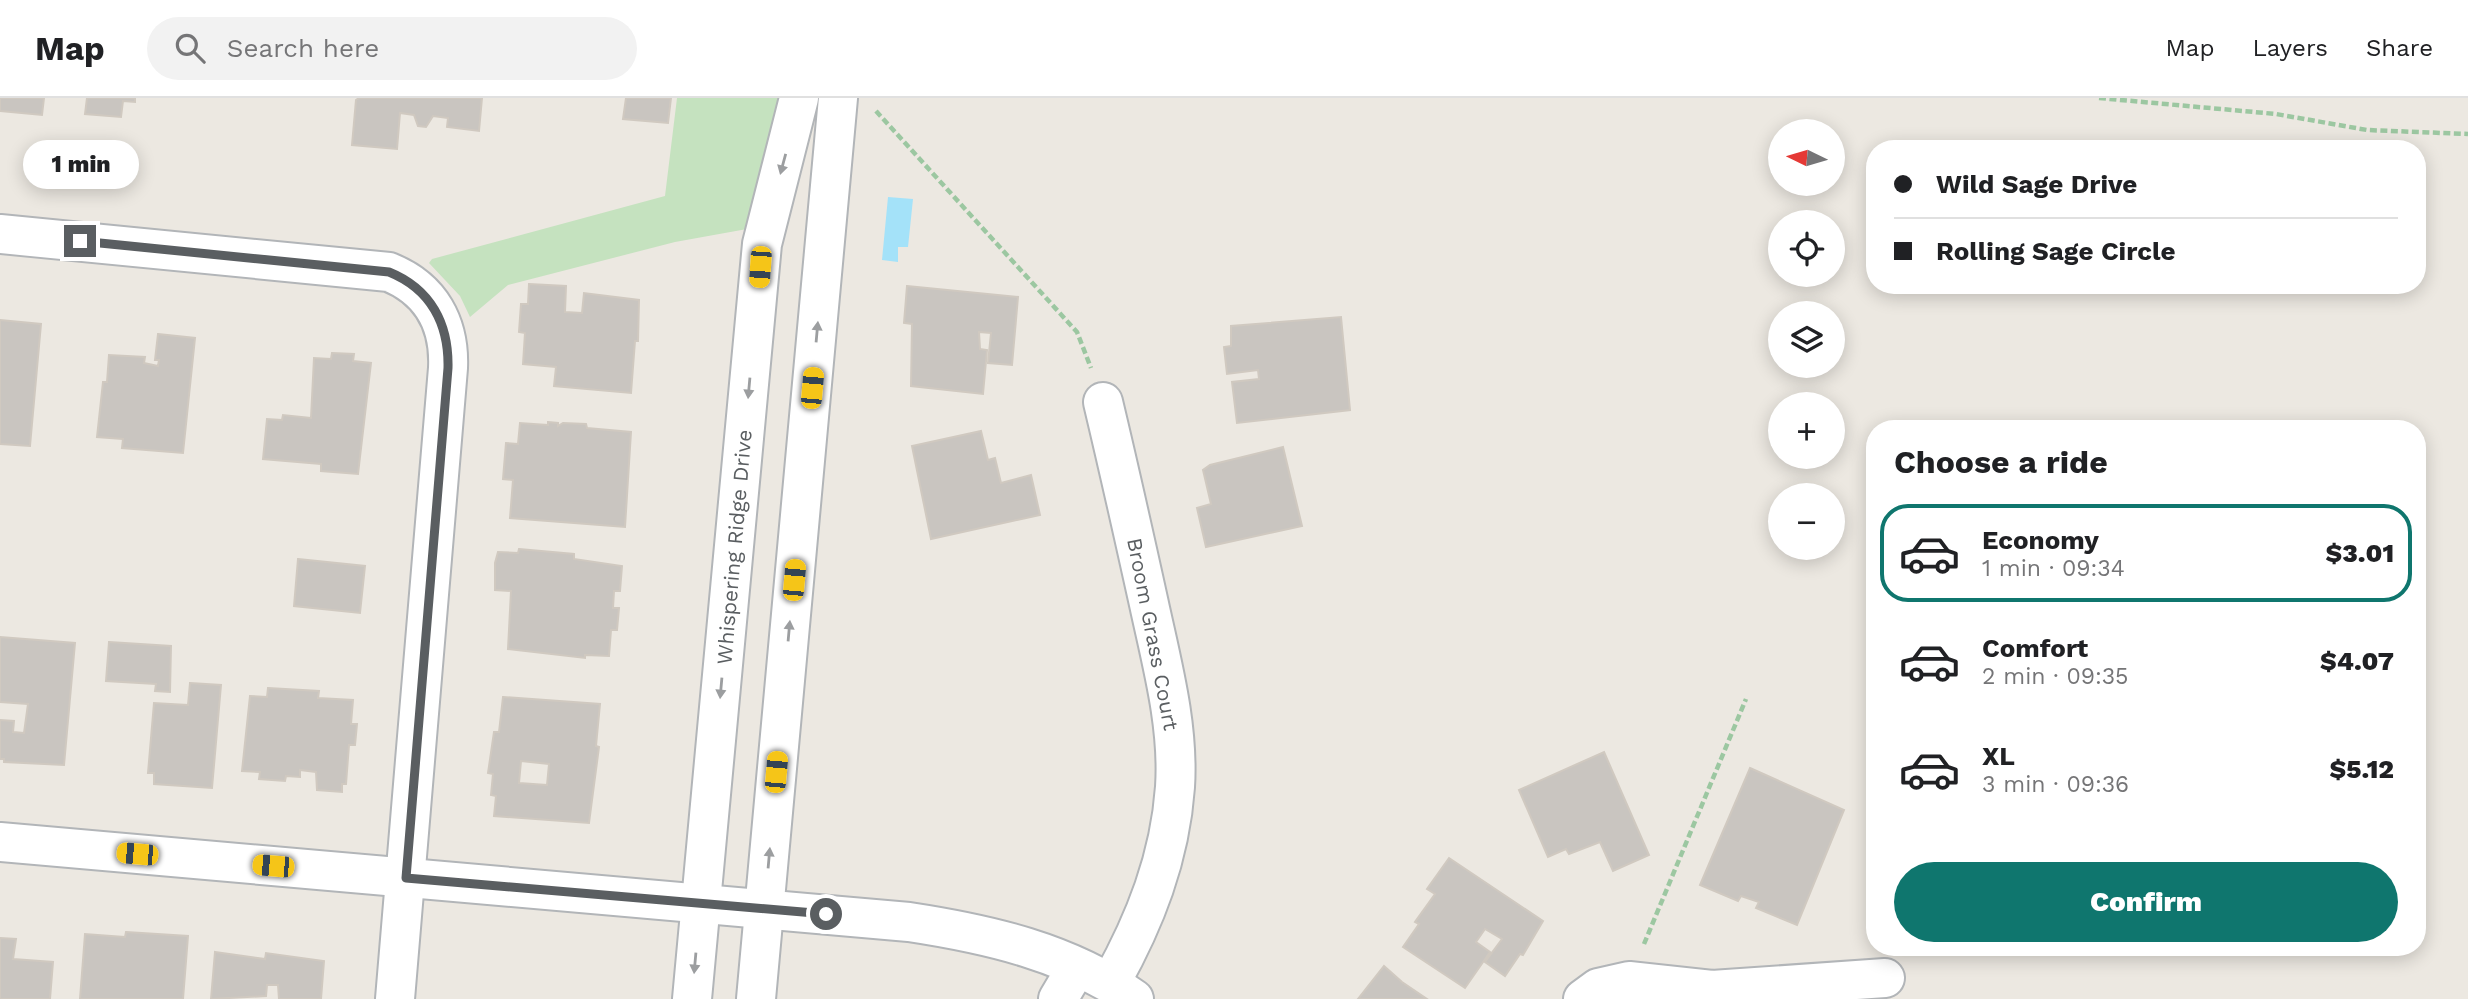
<!DOCTYPE html>
<html lang="en">
<head>
<meta charset="utf-8">
<style>
	:root { --surface:#fff; --page:#f2f2f2; --text:#202124; --muted:#757577; --line:#e0e0e0; --accent:#0f766e }
	body { margin:0; font-family:"Work Sans",sans-serif; background:var(--page); color:var(--text); height:100vh; display:flex; flex-direction:column; font-size:26px; white-space:nowrap }
	* { box-sizing:border-box; margin:0 }
	p { font-size:23px; color:var(--muted) }
	.icon { flex:none; width:38px; height:38px; fill:none; stroke:currentColor; stroke-width:2; stroke-linecap:round; stroke-linejoin:round }
	.map { position:relative; flex:1; overflow:hidden }
	.details { position:absolute; left:1866px; top:322px; width:560px; height:536px; display:flex; flex-direction:column; background:var(--surface); border-radius:28px; box-shadow:0 4px 18px #0003 }
	.details>* { flex:none }
	.guide { position:absolute; left:1866px; top:42px; width:560px; height:154px; border-radius:28px; box-shadow:0 4px 18px #0003; display:grid; align-content:center; height:154px; padding:0 28px; background:var(--surface) }
	.needle { width:46px; rotate:275deg }
	.fabs { position:absolute; left:1768px; top:21px; display:grid; gap:14px }
	.fabs a { display:grid; place-items:center; width:77px; height:77px; border-radius:50%; background:var(--surface); box-shadow:0 4px 18px #0003; font-size:35px }
	.end { position:absolute; width:32px; height:32px; margin:-16px; border:9px solid #5a5e61; background:#fff; box-shadow:0 0 0 4px #fff }
	.from { border-radius:50% }
	.bubble { position:absolute; height:49px; border-radius:24px; background:var(--surface); box-shadow:0 4px 18px #0003; font-size:23px; font-weight:800; line-height:49px; text-align:center }
	.car { position:absolute; width:21px; height:42px; margin:-21px -10px; border-radius:9px; box-shadow:0 0 5px 2px #0007; background:linear-gradient(#f5c518 24%,#345 0 40%,#f5c518 0 76%,#345 0 86%,#f5c518 0) }
	.guide b { display:flex; align-items:center; gap:24px; height:66px; font-size:26px }
	.guide b+b { border-top:2px solid var(--line) }
	.guide i { width:18px; height:18px; background:var(--text) }
	ul { padding:0; list-style:none }
	li { display:flex; align-items:center; gap:21px; height:98px; margin:0 14px 10px; padding:0 14px; border:4px solid transparent; border-radius:28px }
	li div { flex:1 }
	li b { display:block; font-size:26px }
	li em { font-style:normal; font-weight:800 }
	li.on { border-color:var(--accent) }
	li>.icon { width:63px; height:63px; stroke-width:1.5 }
	h2 { padding:0 28px; font-size:32px; line-height:84px }
	.action { display:flex; gap:14px; margin-top:auto; padding:14px 28px }
	.action a { flex:1; height:80px; border-radius:42px; background:var(--accent); color:#fff; font-size:28px; font-weight:800; line-height:80px; text-align:center }
	header { display:flex; align-items:center; gap:42px; box-sizing:border-box; height:98px; padding:0 35px; background:var(--surface); border-bottom:2px solid var(--line) }
	header strong { font-size:33px }
	nav { display:flex; gap:38px; margin-inline-start:auto; font-size:24px }
	.search { width:490px; height:63px; background:var(--page); display:flex; align-items:center; gap:18px; box-sizing:border-box; padding:0 24px; border-radius:38px; color:var(--muted); font-size:26px }
	.map>svg:first-child { display:block }
	.green { fill:#c5e2bf }
	.water { fill:#a4e2f9 }
	.building { fill:#c9c5c0; stroke:#d0c9c0; stroke-width:2; fill-rule:evenodd }
	.lines { fill:none; stroke-linecap:round; stroke-linejoin:round }
	.minor-casing { stroke:#b2b5b8; stroke-width:42 }
	.path { stroke:#9cc7a1; stroke-width:4.5; stroke-dasharray:7 3.5; stroke-linecap:butt }
	.minor { stroke:#fff; stroke-width:38 }
	.oneway { fill:#9c9ea0 }
	.route { stroke:#5a5e61; stroke-width:9 }
	.labels { text-anchor:middle; dominant-baseline:central; stroke-width:5; stroke-linejoin:round; paint-order:stroke }
	.street-label { font-size:21px; fill:#5a5e61; stroke:#fff }
</style>
</head>
<body>
<header>
<strong>Map</strong>
<div class="search"><svg class="icon" aria-label="search" viewBox="0 0 24 24"><circle cx="10" cy="10" r="6"/><path d="M15 15l6 6"/></svg>Search here</div>
<nav><a>Map</a><a>Layers</a><a>Share</a></nav>
</header>
<div class="map">
<svg width="2468" height="901" viewBox="0 0 2468 901">
	<rect width="100%" height="100%" fill="#ece8e1"/>
	<path class="green" d="M677,0H778L747,131L675,144L508,187L470,219L460,198L429,165L432,161L665,98Z"/>
	<path class="water" d="M888,99L913,101L908,149H898V164L882,162Z"/>
	<g class="building">
		<path d="M0,0H44L42,17L0,13Z"/>
		<path d="M87,0H135V4L123,3L121,19L85,16Z"/>
		<path d="M359,0H482L479,33L447,29L448,20L433,18L426,29L418,28L414,17L400,15L397,51L352,47L356,2Z"/>
		<path d="M626,0H671L668,25L623,21Z"/>
		<path d="M529,186L566,188L565,214L582,215L584,195L639,202L638,243H635L631,295L554,288L556,269L523,266L525,235L519,234L521,206H528Z"/>
		<path d="M907,188L1018,199L1012,267L988,265L991,235L979,234L980,251L987,252L983,296L911,288L912,226L904,225Z"/>
		<path d="M1341,219L1350,312L1237,325L1232,284L1259,281L1258,272L1227,276L1224,249L1231,248V228Z"/>
		<path d="M0,222L41,226L30,348L0,346Z"/>
		<path d="M158,236L195,240L183,355L122,350L123,341L97,339L103,284H107L109,257L145,259L144,265L158,268L159,262H155Z"/>
		<path d="M332,255L354,256L353,263L371,265L358,376L321,373V366L263,361L267,321L282,322L283,317L311,320L314,260L331,261Z"/>
		<path d="M548,324L558,325V328L563,325L586,326L587,330L631,334L625,429L510,420L513,382L503,381L506,345L518,346L520,325L548,327Z"/>
		<path d="M981,333L988,362L995,360L1001,385L1031,377L1040,417L931,441L912,348Z"/>
		<path d="M1283,349L1302,428L1206,449L1197,410L1211,406L1203,372L1210,367Z"/>
		<path d="M519,451L574,456V461L622,468L620,493H614L613,510H619L617,532H611L609,558L585,557V560L508,551L511,493L495,492V465L498,454L518,455Z"/>
		<path d="M298,461L365,468L360,515L294,508Z"/>
		<path d="M0,539L75,545L64,667L4,664V661H0V622L14,623L13,634L24,635L28,606L0,604Z"/>
		<path d="M109,544L171,548L170,594L155,593L156,586L106,583Z"/>
		<path d="M190,585L221,587L212,690L154,686V675H148L154,605L188,607Z"/>
		<path d="M268,590L319,593L318,600L353,602L351,626H357L355,647H349L346,686H342V694L317,692L316,674L300,672V679L286,678L285,683L259,681L260,674L242,673L250,598L267,599Z"/>
		<path d="M503,599L600,606L596,648L599,649L589,725L494,718L496,698L491,697L493,676L488,675L494,634H499ZM521,663L549,666L547,687L519,685Z"/>
		<path d="M1604,654L1649,757L1613,773L1600,744L1569,756L1566,751L1548,759L1519,692Z"/>
		<path d="M1750,670L1844,712L1797,827L1756,810L1759,804L1741,798L1738,803L1700,787Z"/>
		<path d="M1449,760L1543,823L1523,857L1520,856L1505,878L1485,864L1502,841L1485,831L1476,844L1490,854L1465,890L1403,849L1419,826L1415,824L1435,796L1427,791Z"/>
		<path d="M126,834L188,838L183,901H80L85,836L125,839Z"/>
		<path d="M0,840L16,841L13,861L53,864L50,901H0Z"/>
		<path d="M215,854L265,861L266,855L324,863L321,901H279L278,887H267L266,898L211,901Z"/>
		<path d="M1384,868L1402,884L1427,901H1358Z"/>
	</g>
	<g class="lines">
		<g class="minor-casing">
			<g id="minor">
				<path d="M0,136L389,174C431,191 450,226 448,270L395,901"/>
				<path d="M1103,304C1119,371 1134,438 1149,506C1162,566 1179,628 1175,689C1170,760 1145,823 1111,884"/>
				<path d="M0,744L909,824C988,836 1068,854 1134,901"/>
				<path d="M692,901L762,146L799,0"/>
				<path d="M756,901L838,0"/>
				<path d="M1058,901L1077,869"/>
				<path d="M1583,901L1598,890L1629,883L1712,892L1885,880"/>
			</g>
		</g>
		<g class="path">
			<path d="M2099,0L2276,16L2367,32L2468,36"/>
			<path d="M876,13L1077,234L1091,270"/>
			<path d="M1644,846L1746,601"/>
		</g>
		<use href="#minor" class="minor"/>
	</g>
	<defs><path id="oneway-solid" d="M-6-.8H1V-3.2L6.5 0L1 3.2V.8H-6Z" transform="scale(1.75)"/></defs>
	<g class="oneway">
		<use href="#oneway-solid" transform="translate(783 66) rotate(105)"/>
		<use href="#oneway-solid" transform="translate(817 234) rotate(-85)"/>
		<use href="#oneway-solid" transform="translate(749 290) rotate(95)"/>
		<use href="#oneway-solid" transform="translate(789 533) rotate(-85)"/>
		<use href="#oneway-solid" transform="translate(721 590) rotate(95)"/>
		<use href="#oneway-solid" transform="translate(769 760) rotate(-85)"/>
		<use href="#oneway-solid" transform="translate(695 865) rotate(95)"/>
	</g>
	<g class="lines">
		<path class="route" d="M80,143L389,174C431,191 449,226 448,270L406,780L826,816"/>
	</g>
	<g class="labels">
		<g class="street-label">
			<text transform="translate(734 449) rotate(-85)">Whispering Ridge Drive</text>
			<text transform="translate(1153 536) rotate(79)">Broom Grass Court</text>
		</g>
	</g>
</svg>
<div class="fabs">
<a><svg class="needle" viewBox="-14 -14 28 28"><path d="M0-13l5 13h-10z" fill="#e53935"/><path d="M0 13l5-13h-10z" fill="#757577"/></svg></a>
<a><svg class="icon" aria-label="locate" viewBox="0 0 24 24"><circle cx="12" cy="12" r="6"/><path d="M12 2v4M12 18v4M2 12h4M18 12h4"/></svg></a>
<a><svg class="icon" aria-label="layers" viewBox="0 0 24 24"><path d="M12 4l9 5-9 5-9-5zM3 14l9 5 9-5"/></svg></a>
<a>+</a>
<a>−</a>
</div>
<i class="end from" style="left:826px;top:816px"></i>
<i class="end" style="left:80px;top:143px"></i>
<div class="bubble" style="left:23px;top:42px;width:116px">1 min</div>
<i class="car" style="left:760px;top:169px;rotate:184deg"></i>
<i class="car" style="left:812px;top:290px;rotate:5deg"></i>
<i class="car" style="left:794px;top:482px;rotate:5deg"></i>
<i class="car" style="left:776px;top:674px;rotate:5deg"></i>
<i class="car" style="left:137px;top:756px;rotate:275deg"></i>
<i class="car" style="left:273px;top:768px;rotate:275deg"></i>
<div class="guide">
<b><i class="from"></i>Wild Sage Drive</b>
<b><i></i>Rolling Sage Circle</b>
</div>
<section class="details">
<h2>Choose a ride</h2>
<ul>
<li class="on"><svg class="icon" aria-label="car" viewBox="0 0 24 24"><path d="M5 17H2v-5l4-1 3-4h7l3 4 3 1v5h-3M9 17h6M6 11h13"/><circle cx="7" cy="17" r="2"/><circle cx="17" cy="17" r="2"/></svg><div><b>Economy</b><p>1 min · 09:34</p></div><em>$3.01</em></li>
<li><svg class="icon" aria-label="car" viewBox="0 0 24 24"><path d="M5 17H2v-5l4-1 3-4h7l3 4 3 1v5h-3M9 17h6M6 11h13"/><circle cx="7" cy="17" r="2"/><circle cx="17" cy="17" r="2"/></svg><div><b>Comfort</b><p>2 min · 09:35</p></div><em>$4.07</em></li>
<li><svg class="icon" aria-label="car" viewBox="0 0 24 24"><path d="M5 17H2v-5l4-1 3-4h7l3 4 3 1v5h-3M9 17h6M6 11h13"/><circle cx="7" cy="17" r="2"/><circle cx="17" cy="17" r="2"/></svg><div><b>XL</b><p>3 min · 09:36</p></div><em>$5.12</em></li>
</ul>
<div class="action"><a>Confirm</a></div>
</section>
</div>
</body>
</html>
